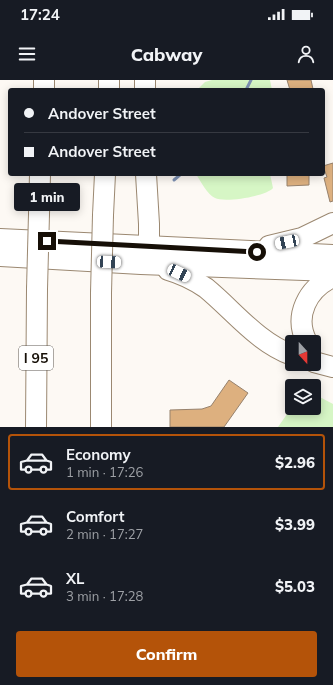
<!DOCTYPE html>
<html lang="en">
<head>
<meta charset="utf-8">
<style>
	:root { --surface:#171b24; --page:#242831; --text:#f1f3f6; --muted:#9ea1a6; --line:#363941; --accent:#b45309 }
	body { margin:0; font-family:Mulish,sans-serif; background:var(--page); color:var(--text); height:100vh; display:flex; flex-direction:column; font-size:15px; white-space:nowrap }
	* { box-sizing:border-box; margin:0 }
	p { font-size:13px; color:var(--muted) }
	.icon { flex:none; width:22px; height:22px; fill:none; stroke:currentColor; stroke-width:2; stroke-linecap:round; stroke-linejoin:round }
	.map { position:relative; height:347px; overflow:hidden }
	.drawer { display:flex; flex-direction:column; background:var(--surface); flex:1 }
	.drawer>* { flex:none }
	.guide { position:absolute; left:8px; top:8px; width:317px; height:88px; border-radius:4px; box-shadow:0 2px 10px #0003; display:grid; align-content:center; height:88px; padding:0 16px; background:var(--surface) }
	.needle { width:26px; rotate:159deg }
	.buttons { position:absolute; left:285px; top:255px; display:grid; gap:8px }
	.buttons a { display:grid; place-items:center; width:36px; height:36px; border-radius:4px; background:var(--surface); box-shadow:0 2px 10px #0003; font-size:20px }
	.end { position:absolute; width:18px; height:18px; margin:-9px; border:5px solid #160f07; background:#fff; box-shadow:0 0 0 2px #fff }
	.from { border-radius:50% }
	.bubble { position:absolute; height:28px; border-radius:4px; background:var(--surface); box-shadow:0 2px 10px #0003; font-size:13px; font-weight:800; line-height:28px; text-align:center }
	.car { position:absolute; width:12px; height:24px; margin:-12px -6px; border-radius:5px; box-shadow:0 0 3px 1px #0007; background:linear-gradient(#fff 24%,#345 0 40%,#fff 0 76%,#345 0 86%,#fff 0) }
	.guide b { display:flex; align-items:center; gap:14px; height:38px; font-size:15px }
	.guide b+b { border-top:1px solid var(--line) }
	.guide i { width:10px; height:10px; background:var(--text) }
	ul { padding:7px 0 0; list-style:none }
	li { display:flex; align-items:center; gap:12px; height:56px; margin:0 8px 6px; padding:0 8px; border:2px solid transparent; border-radius:4px }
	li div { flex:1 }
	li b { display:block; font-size:15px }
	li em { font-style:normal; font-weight:800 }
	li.on { border-color:var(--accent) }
	li>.icon { width:36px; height:36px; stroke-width:1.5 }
	.primary-button { display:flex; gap:8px; margin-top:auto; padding:8px 16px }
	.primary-button a { flex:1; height:46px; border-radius:4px; background:var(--accent); color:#fff; font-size:16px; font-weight:800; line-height:46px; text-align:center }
	.status { display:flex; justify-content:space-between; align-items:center; height:28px; padding:0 20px; background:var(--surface); direction:ltr }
	.status svg { height:11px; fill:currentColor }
	header { display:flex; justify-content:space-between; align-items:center; height:52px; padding:0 16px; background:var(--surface); font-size:18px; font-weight:800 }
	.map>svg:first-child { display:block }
	.green { fill:#d6f6c5 }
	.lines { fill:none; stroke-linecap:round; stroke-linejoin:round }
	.stream { stroke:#7d90b3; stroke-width:3 }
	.building { fill:#ddb07f; stroke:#97826d }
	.highway-casing { stroke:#9b8871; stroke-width:22 }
	.highway { stroke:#fff; stroke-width:20 }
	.highway-bridge-casing { stroke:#9b8871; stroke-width:22; stroke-linecap:butt }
	.highway-bridge { stroke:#fff; stroke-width:20 }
	.route { stroke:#160f07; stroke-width:5 }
	.labels { text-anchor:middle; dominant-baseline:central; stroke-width:3; stroke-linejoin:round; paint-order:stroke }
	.shield { fill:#fff; stroke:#5c5751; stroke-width:1 }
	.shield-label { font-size:14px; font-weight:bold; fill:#160f07 }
</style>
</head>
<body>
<div class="status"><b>17:24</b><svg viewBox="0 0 49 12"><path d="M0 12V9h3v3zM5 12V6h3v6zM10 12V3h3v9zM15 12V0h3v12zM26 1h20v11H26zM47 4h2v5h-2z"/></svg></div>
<header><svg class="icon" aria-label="menu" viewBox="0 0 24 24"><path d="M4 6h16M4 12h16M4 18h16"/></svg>Cabway<svg class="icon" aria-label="person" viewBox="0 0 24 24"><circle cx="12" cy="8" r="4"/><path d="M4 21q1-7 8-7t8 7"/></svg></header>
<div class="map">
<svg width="333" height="347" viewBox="0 0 333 347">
	<rect width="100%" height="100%" fill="#fdf9f4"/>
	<g class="green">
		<path d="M212,0H270L272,10H197L205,2Z"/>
		<path d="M196,94H270L273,108C267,116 225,123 215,118C207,114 201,102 196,94Z"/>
		<path d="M314,314L333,324V347H278L292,327L314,328Z"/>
	</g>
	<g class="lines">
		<g class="stream">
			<path d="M246,10L251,0"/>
			<path d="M174,100L181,94"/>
		</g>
	</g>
	<g class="building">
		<path d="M287,0H311L313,9L290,10Z"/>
		<path d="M333,83V121L330,122L324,98L327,97L323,86Z"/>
		<path d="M287,94H309V105L287,106Z"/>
		<path d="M229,300L248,313L224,347H170V330L202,329L211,326Z"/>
	</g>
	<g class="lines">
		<g class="highway-casing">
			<g id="highway">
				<path d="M145,0V10"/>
				<path d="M44,10V0"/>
				<path d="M109,10V0"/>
				<path d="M39,134L40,94"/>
				<path d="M103,135L105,94"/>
				<path d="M0,159L333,175"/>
				<path d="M269,166L302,158L333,143"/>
				<path d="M138,174L149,166V144L146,94"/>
				<path d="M0,176L141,184L333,191"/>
				<path d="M168,190C182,194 194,200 206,208C234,231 257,262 292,275"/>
				<path d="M307,262C293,236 308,208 333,197"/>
				<path d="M314,282L333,287"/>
				<path d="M36,347L37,209"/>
				<path d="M101,347V213"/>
			</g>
		</g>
		<use href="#highway" class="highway"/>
		<g class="highway-bridge-casing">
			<g id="highway-bridge">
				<path d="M37,209L39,134"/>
				<path d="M101,213L103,135"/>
			</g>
		</g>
		<use href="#highway-bridge" class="highway-bridge"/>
	</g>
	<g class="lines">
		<path class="route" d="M47,161L257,172"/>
	</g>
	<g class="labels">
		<rect class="shield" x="19" y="266" width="34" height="24" rx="3"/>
		<g class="shield-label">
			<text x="36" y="278">I 95</text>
		</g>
	</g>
</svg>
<div class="buttons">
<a><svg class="needle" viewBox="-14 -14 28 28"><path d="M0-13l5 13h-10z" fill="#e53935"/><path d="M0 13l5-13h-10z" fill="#9ea1a6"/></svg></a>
<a><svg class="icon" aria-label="layers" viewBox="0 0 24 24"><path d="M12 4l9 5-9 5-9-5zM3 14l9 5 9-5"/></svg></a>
</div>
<i class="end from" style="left:257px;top:172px"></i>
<i class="end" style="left:47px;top:161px"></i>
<div class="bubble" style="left:14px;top:103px;width:66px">1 min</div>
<i class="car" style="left:287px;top:162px;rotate:258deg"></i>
<i class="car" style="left:109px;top:182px;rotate:93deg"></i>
<i class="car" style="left:179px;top:193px;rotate:115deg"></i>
<div class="guide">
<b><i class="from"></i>Andover Street</b>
<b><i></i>Andover Street</b>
</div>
</div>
<section class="drawer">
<ul>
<li class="on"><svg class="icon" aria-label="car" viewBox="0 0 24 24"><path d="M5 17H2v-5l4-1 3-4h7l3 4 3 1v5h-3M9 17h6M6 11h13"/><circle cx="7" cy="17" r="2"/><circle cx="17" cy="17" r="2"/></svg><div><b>Economy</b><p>1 min · 17:26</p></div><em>$2.96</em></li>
<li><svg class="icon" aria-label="car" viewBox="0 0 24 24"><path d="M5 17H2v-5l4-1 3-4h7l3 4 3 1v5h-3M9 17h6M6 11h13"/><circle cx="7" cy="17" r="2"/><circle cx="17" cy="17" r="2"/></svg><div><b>Comfort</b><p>2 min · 17:27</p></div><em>$3.99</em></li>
<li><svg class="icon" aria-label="car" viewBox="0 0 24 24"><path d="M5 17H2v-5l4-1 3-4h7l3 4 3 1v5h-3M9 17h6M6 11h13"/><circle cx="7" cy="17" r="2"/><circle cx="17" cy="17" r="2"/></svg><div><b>XL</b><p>3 min · 17:28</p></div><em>$5.03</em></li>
</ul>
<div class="primary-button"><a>Confirm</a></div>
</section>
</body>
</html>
